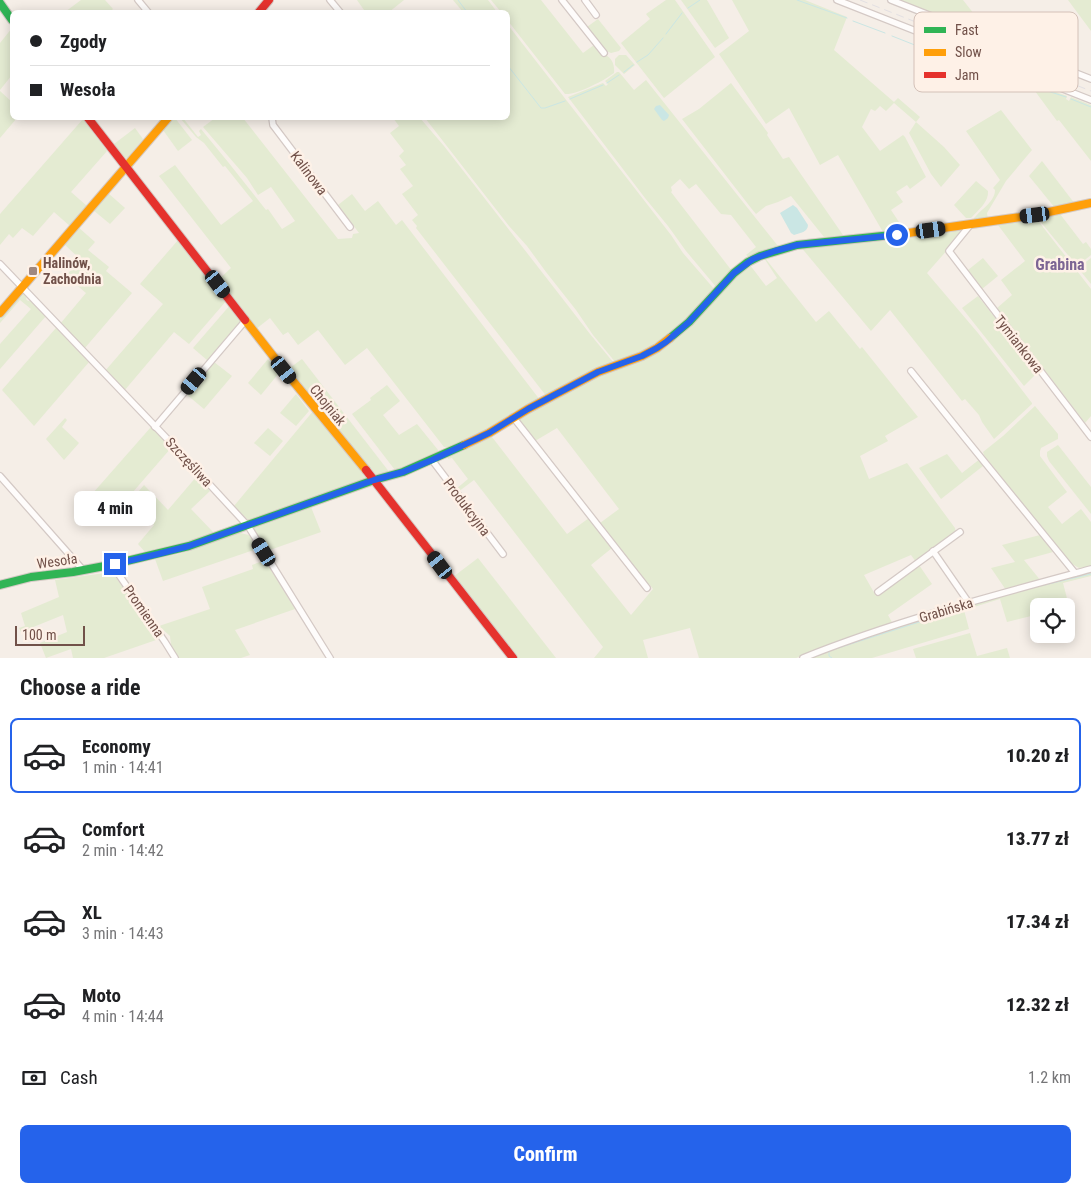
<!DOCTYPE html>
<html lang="en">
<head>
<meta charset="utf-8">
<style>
	:root { --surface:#fff; --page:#f2f2f2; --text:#202124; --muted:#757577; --line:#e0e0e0; --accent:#2563eb }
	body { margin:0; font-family:"Roboto Condensed",sans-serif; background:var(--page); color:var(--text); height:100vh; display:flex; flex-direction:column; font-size:19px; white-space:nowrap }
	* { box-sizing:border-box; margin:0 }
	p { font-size:16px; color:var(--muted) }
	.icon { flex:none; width:28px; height:28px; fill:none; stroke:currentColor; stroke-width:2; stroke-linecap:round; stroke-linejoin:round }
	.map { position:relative; height:658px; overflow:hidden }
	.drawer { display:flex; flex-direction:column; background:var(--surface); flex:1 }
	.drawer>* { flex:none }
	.banner { position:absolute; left:10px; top:10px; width:500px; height:110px; border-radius:8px; box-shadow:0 2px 12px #0003; display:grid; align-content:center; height:110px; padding:0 20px; background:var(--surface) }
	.fabs { position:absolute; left:1030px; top:598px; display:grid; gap:10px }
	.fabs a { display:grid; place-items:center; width:45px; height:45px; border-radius:8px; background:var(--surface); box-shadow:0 2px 12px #0003; font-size:25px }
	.scale { position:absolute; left:15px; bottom:12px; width:70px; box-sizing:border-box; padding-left:5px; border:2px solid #715149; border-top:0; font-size:14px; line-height:18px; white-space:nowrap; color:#715149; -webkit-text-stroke:4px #fef1e7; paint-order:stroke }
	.end { position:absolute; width:22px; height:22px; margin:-11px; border:6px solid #2563eb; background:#fff; box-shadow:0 0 0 2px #fff }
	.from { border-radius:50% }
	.bubble { position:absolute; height:35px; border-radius:8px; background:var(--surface); box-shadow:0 2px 12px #0003; font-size:16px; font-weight:800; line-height:35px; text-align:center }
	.car { position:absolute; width:15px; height:30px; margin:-15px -8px; border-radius:6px; box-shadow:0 0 4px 1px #0007; background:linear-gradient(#222 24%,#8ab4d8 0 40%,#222 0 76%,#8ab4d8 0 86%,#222 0) }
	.banner b { display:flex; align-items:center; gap:18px; height:48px; font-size:19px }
	.banner b+b { border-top:1px solid var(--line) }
	.banner i { width:12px; height:12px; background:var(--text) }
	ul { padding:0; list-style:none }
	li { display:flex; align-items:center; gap:15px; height:75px; margin:0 10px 8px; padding:0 10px; border:2px solid transparent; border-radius:8px }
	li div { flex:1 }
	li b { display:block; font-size:19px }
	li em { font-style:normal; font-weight:800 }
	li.on { border-color:var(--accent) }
	li>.icon { width:45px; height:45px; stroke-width:1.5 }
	h2 { padding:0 20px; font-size:22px; line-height:60px }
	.pay { display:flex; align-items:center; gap:12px; height:55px; padding:0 20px; font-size:19px }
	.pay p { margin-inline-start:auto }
	.cta { display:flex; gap:10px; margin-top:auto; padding:10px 20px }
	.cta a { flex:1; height:58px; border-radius:8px; background:var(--accent); color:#fff; font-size:20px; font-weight:800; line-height:58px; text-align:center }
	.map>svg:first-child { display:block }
	.green { fill:#e4ebd2 }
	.water { fill:#cae6e4 }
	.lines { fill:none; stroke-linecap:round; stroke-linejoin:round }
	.stream { stroke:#cae6e4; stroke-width:1 }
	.street-casing { stroke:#d4c9c5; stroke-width:8 }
	.fast-casing { stroke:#d4c9c4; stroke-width:10 }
	.slow-casing { stroke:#d4c9c4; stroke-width:10 }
	.jam-casing { stroke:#d4c9c4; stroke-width:10 }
	.street { stroke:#fefcfb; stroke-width:5.5 }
	.fast { stroke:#30b455; stroke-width:8 }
	.slow { stroke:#ff9f0a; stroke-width:8 }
	.jam { stroke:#e5322d; stroke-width:8 }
	.rail { stroke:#e3e0e3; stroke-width:1; stroke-dasharray:8 5; stroke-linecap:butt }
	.route { stroke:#2563eb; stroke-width:6 }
	.poi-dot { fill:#9f8880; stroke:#fef1e7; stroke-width:2 }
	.labels { text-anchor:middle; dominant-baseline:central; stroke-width:5; stroke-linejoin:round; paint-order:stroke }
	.street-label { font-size:14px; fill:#715149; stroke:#fef1e7 }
	.poi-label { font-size:14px; font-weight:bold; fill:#715149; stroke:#fef1e7; text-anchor:start }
	.quarter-label { font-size:16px; font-weight:bold; fill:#7c6594; stroke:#fef1e7 }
	.key { fill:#fef1e7; stroke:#d4c1b8; stroke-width:1 }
	.key-label { font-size:14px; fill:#715149 }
</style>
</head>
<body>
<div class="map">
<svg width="1091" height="658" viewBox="0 0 1091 658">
	<rect width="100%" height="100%" fill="#f5eee7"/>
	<g class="green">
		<path d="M81,0H105L113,9L110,12H65Z"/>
		<path d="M357,0H404L389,12H360L364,10Z"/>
		<path d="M453,0H488L497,12H463Z"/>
		<path d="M491,0H541L583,53L594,45L603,56L605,55C612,57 615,66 614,73C605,80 577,95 565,94L508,21V12H501Z"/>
		<path d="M666,0H675L715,57L664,98L621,43L650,19L646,14Z"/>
		<path d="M681,0H707L729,38L715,48Z"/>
		<path d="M732,0H805L847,17L834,50L894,102L898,98L920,117L916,122L944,147L960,165L941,187L931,174L909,133L916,122L894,103L886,111L880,106L875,111L871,109L862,127L880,151L903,135L905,137L926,177L910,189L907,185L896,192L903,202L891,210L905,231L883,232L838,155L820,165L789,108L766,124L719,54L749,31Z"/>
		<path d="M899,0H963L981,23L972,27H967Z"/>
		<path d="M1068,0H1091V31Z"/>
		<path d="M598,19L621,48L619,51L611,53L606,51L587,27Z"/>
		<path d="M508,25L671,235L683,253L715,290C696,311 676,333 652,347C641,354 627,358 616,363L593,335L576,310L546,272L527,246L509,226L425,118H508Z"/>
		<path d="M12,28V75L0,90V43Z"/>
		<path d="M619,55H626L635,65L624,74L615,65V59Z"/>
		<path d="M991,71L1022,80L1067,96L1066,99L1069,101L1071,97L1091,105V161L1059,120L1057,121L1032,87L989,76Z"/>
		<path d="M617,72H619L634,90L646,80L778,246L751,258L746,255L756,247L731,215L721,214L696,184L689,189L680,179L671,187L672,191L671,192L732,271L717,288L686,251L668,226L645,198L568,97L603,83L606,86L608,84L605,81Z"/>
		<path d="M731,83L768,133L767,135L783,159L789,157L843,235L824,237L791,196L778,202L766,206L756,214L751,208L682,119L699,109Z"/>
		<path d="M0,91L12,102V118H17L0,138Z"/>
		<path d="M1001,110L1032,150L1006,181L987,213L988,219L975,221L974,218L976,216C983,208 995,201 995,190L993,188L1000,180L966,131Z"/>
		<path d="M173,118H175L192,140L178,151L163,130Z"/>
		<path d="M180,118H183L198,137L201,135L199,131L201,129L228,162L266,210L268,209L282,229L295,221L271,187L258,195L247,178L203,127L215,118H243L338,239L352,238L353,234L359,233L338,205L352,194L365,211L378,201L396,225L402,220L540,400L516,413L515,411L483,432L450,447H444L367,348L345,365L318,330L298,345L288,332L283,335L270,318L256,329L218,280L231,268L159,176L175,165L221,225L253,201L225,166L223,167L204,143L196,137Z"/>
		<path d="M393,118H420L444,146L590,334L613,362L592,371L547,397L416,228L417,226L412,220L418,215L402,194L413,186L400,169L406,165L399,156L404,151L390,133L399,126Z"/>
		<path d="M83,119L107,151L71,192L87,206L70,226L54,212L33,236L22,228L13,238L9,234L0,245V214Z"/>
		<path d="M135,128L143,139L127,158L124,157L114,144Z"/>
		<path d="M1042,161L1075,204L1055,208L1029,176Z"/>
		<path d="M976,181L988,191C989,202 978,210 971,218H966L954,205Z"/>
		<path d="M108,193L125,208L110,224L93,210Z"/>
		<path d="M1060,214L1083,244L1086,242L1091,249V255L1077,266L1039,220V217Z"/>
		<path d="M1036,218L1091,289V416L1085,423L997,308L1012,295L1001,280L1025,261L998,225L999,223Z"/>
		<path d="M78,227L95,242L88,250L109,267L106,271L132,293L84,349L60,324L86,293L66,276L80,259L64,244Z"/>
		<path d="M963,228L964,231L927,273L978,333L1032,403V404L994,439L982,422L979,415L965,399L962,401L890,310L871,331L800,246Z"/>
		<path d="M179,239L227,300L189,344L174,332L124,391L105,371L163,304L140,284Z"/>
		<path d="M764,258H765L816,322L829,311L860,349L862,347L918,417L885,436L888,441L860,456L869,479L907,463L955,528L956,533L916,562L911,555L864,575L876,596L919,565L932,584L888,615L893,624L796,658H699L690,628L643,640L648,658H594L603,647L474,480L458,492L456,489L468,479L452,458L448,459L447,455L467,446L469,447L492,437L567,534L589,518L612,548L591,565L631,615L653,589L649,584H647L600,523L619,509L557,428L535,441L517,419L526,412L675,338L701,315L736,275L750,265L766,286L777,278Z"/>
		<path d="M983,258L998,276L982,289L968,270Z"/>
		<path d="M1091,258V284L1078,268Z"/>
		<path d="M21,294H25L27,296L26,299L28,301L31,300L46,316L0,369V344L31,309L20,300L0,323V318Z"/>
		<path d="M978,296L1038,372L1024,386L962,308Z"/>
		<path d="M231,304L243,319L207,360L193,348Z"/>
		<path d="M56,328L89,362L34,426L2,390Z"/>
		<path d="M268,359L279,373L261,395L248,383Z"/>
		<path d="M302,359L390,473L375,476L287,370Z"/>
		<path d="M214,362L232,376L204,409L186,394Z"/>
		<path d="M387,385L400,401L383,415L399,435L417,424L438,450L437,453L407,466L395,470L352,414L371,400L370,398Z"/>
		<path d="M296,394L309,411L296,426L280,413Z"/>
		<path d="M1035,406L1058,434V439L1056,440L1041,448L1040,451V456L1067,492L1048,507L1062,524L1081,509L1091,522V566L1079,568L1067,561L984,455L983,452L1003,436Z"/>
		<path d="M314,410L367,476L366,480L249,521L234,506Z"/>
		<path d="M65,418L67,420L62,427L79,443L64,460L46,439Z"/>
		<path d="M151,427L171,448L113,515L93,493Z"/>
		<path d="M268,428L283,441L270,456L254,443Z"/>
		<path d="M1058,445L1091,487V514L1049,461L1047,456V452Z"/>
		<path d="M947,454L962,473L980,459L985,466H983L941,499L919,468Z"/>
		<path d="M197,476L210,491L191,509L214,533L181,544L146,553L138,544L154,525L131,505L134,501L133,498L144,485L168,510Z"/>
		<path d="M311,507L321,532L267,551L252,529L254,527Z"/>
		<path d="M240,533L249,535L257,549L163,581L155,559L179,554Z"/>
		<path d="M1040,535L1053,552L1024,560L1041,581L1006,590L991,568L1015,562L1002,545Z"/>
		<path d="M478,558L556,658H516L453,577Z"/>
		<path d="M265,560L295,609L235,630L250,655L241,658H178L171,645L170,636L159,626L210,609L202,587L253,569L252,565Z"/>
		<path d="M1091,571V576L1063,583L1075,629L1066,630V606H1039V628L1035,615L1007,622L1000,599L964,610L969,629L872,658H810L829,649L997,596Z"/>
		<path d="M112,572L159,639L104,658H73L71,649L46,658L40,643L67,632L63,615L21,632L19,628L25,626L21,613L59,597L55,580Z"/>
		<path d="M970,633L977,656L1007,648L1010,658H916L913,649Z"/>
	</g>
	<g class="water">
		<path d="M660,105L669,115L668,118L664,121L662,120L654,109L656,106Z"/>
		<path d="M793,205L797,208L808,225C808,232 800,233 794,235L791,233L780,213Z"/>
	</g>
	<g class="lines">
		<g class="stream">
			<path d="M458,0L467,12"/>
			<path d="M797,0L847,18"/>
			<path d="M688,8L700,0"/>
			<path d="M853,21L885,33"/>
			<path d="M666,34L682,13"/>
			<path d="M892,36L983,72"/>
			<path d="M637,62L648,55L663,38"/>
			<path d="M508,66L541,108H545L565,101"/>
			<path d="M624,72L633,65"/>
			<path d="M990,75L1020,82L1066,97"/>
			<path d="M607,83L619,75"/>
			<path d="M570,99L603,85"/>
			<path d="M1071,99L1091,107"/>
			<path d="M832,658L829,656V651L994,598L1040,586L1091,574"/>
		</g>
		<g class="street-casing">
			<g id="street">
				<path d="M138,0L148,12"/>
				<path d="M330,0L340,12"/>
				<path d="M562,0L604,53"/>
				<path d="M585,0L596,15"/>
				<path d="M837,0L1091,100"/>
				<path d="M891,0L1091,79"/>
				<path d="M272,118L273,125L350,227"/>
				<path d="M971,224L949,251L1091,437"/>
				<path d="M0,264L175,447L248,526L330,658"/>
				<path d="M911,371L965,438L1075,573"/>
				<path d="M513,417L647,588"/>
				<path d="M155,427L246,320"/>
				<path d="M432,460L503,554"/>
				<path d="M0,476L83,570"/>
				<path d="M933,551L969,603"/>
				<path d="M115,564L119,575L165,642L175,658"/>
				<path d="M878,592L960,532"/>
				<path d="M803,658C895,621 995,595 1091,569"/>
			</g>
		</g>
		<g class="fast-casing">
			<g id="fast">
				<path d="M0,3L12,20"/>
				<path d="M670,338L689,322L734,273L748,262L760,256L797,245L901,234"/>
				<path d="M0,585L31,577L73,572L110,565L189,546L374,480L403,472L464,445"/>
			</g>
		</g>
		<g class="slow-casing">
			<g id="slow">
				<path d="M901,234L1035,215L1091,203"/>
				<path d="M0,313L168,118"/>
				<path d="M245,320L284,370L366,470"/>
				<path d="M464,445L489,433L528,409L598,372L642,356L657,348L670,338"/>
			</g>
		</g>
		<g class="jam-casing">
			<g id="jam">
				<path d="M259,12L269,0"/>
				<path d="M88,118L245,320"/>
				<path d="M366,470L513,658"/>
			</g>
		</g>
		<use href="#street" class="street"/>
		<use href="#fast" class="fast"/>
		<use href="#slow" class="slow"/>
		<use href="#jam" class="jam"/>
		<path class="rail" d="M860,0L1091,91"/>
	</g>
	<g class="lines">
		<path class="route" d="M115,564L158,554L189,546L374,480L403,472L432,460L489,433L528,409L598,372L642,356L657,348L666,342L689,322L734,273L753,259L775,251L797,245L897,235"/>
	</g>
	<rect class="poi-dot" x="28" y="266" width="10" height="10" rx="2.5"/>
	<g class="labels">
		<g class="street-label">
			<text transform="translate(309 173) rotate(53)">Kalinowa</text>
			<text transform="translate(1019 344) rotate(52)">Tymiankowa</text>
			<text transform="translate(328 405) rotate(51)">Chojniak</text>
			<text transform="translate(189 462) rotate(47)">Szczęśliwa</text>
			<text transform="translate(467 507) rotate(53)">Produkcyjna</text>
			<text transform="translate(57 561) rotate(-8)">Wesoła</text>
			<text transform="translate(946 610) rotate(-17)">Grabińska</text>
			<text transform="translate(144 611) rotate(55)">Promienna</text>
		</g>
		<g class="poi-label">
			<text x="43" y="263">Halinów,<tspan x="43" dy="16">Zachodnia</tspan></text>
		</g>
		<g class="quarter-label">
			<text x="1060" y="264">Grabina</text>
		</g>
	</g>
	<rect x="914" y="12" width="164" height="80" rx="8" class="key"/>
	<rect x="924" y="27" width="22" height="6" fill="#30b455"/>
	<rect x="924" y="49" width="22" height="7" fill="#ff9f0a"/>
	<rect x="924" y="72" width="22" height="6" fill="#e5322d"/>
	<g class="key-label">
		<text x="955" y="35">Fast</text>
		<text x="955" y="57">Slow</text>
		<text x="955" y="80">Jam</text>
	</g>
</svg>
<div class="fabs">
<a><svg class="icon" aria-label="locate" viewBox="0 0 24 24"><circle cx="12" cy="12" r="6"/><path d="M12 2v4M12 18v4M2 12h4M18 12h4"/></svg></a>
</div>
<div class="scale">100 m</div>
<i class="end from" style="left:897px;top:235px"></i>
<i class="end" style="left:115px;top:564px"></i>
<div class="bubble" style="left:74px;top:491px;width:82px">4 min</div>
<i class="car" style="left:1035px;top:215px;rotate:263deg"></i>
<i class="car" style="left:931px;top:230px;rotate:82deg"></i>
<i class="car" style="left:218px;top:284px;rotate:143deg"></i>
<i class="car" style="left:284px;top:370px;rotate:141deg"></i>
<i class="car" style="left:194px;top:381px;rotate:220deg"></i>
<i class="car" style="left:264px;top:552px;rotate:328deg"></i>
<i class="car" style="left:440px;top:565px;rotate:323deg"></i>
<div class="banner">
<b><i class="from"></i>Zgody</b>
<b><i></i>Wesoła</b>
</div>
</div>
<section class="drawer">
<h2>Choose a ride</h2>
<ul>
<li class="on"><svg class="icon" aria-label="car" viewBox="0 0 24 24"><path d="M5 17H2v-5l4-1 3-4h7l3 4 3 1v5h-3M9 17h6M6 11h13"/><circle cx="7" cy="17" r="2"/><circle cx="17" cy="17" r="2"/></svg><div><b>Economy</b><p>1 min · 14:41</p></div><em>10.20 zł</em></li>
<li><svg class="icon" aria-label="car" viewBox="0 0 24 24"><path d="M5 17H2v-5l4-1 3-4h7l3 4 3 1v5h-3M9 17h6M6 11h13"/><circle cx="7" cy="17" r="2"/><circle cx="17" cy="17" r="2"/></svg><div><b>Comfort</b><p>2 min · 14:42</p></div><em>13.77 zł</em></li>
<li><svg class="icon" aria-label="car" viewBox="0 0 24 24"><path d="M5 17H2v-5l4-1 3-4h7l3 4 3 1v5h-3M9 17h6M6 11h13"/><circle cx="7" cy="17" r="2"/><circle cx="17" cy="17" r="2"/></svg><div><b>XL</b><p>3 min · 14:43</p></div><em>17.34 zł</em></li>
<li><svg class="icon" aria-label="car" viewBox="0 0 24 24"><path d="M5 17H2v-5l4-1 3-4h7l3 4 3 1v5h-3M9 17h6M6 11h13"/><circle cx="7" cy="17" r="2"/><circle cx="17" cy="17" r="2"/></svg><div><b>Moto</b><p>4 min · 14:44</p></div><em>12.32 zł</em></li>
</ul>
<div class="pay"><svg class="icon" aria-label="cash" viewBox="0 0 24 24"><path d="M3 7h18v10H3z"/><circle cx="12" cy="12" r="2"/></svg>Cash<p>1.2 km</p></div>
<div class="cta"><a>Confirm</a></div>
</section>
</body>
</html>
